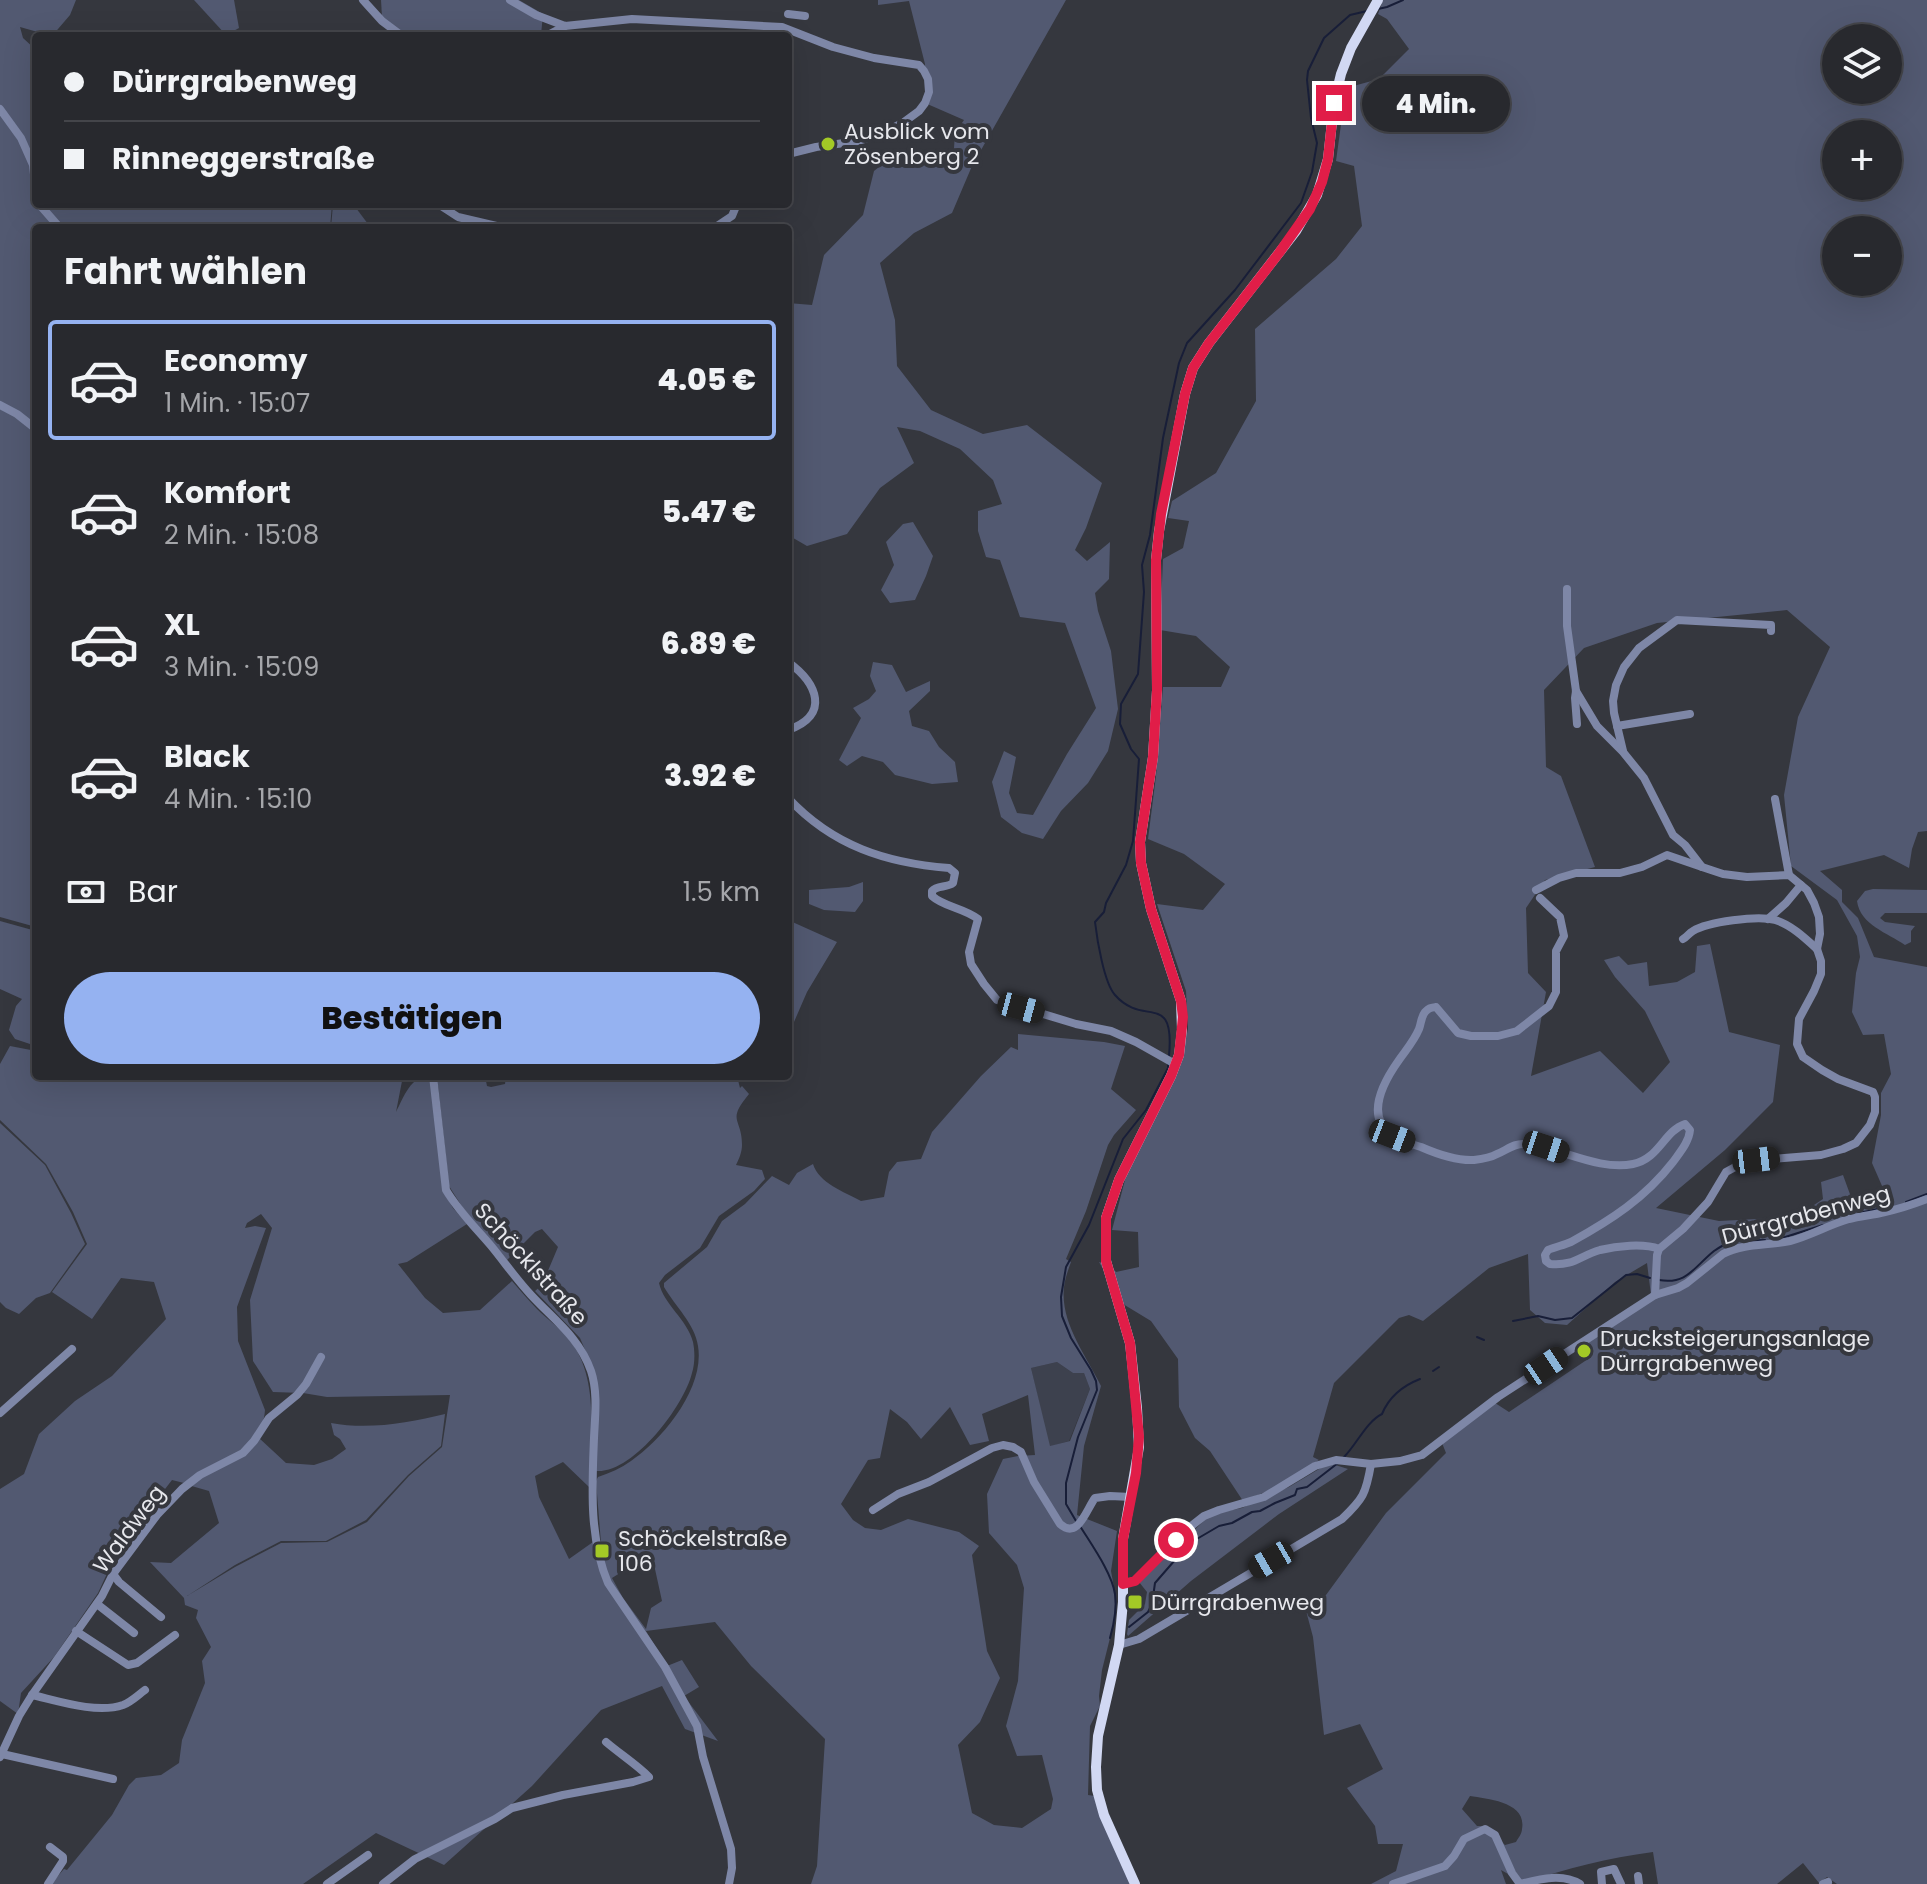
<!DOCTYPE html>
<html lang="de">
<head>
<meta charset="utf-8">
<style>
	:root { --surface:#28292e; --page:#34353a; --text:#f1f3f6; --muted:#a5a6aa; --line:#44454a; --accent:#95b2f1 }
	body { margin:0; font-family:Poppins,sans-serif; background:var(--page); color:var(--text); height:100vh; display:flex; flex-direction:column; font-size:30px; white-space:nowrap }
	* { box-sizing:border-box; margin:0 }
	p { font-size:26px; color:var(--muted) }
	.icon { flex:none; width:44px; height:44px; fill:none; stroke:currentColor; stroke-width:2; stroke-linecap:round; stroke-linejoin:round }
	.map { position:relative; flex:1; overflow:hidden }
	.details { position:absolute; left:32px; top:224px; width:760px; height:856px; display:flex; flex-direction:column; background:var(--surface); border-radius:8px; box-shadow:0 8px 32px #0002,0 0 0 2px var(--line) }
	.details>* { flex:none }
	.top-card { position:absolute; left:32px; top:32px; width:760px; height:176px; border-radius:8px; box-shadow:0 8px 32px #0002,0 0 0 2px var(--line); display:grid; align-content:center; height:176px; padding:0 32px; background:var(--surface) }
	.fabs { position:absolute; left:1822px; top:24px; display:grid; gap:16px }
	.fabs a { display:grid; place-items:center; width:80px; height:80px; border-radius:50%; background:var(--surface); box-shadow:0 8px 32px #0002,0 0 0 2px var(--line); font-size:40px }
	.end { position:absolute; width:36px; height:36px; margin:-18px; border:10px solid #e11d48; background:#fff; box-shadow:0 0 0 4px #fff }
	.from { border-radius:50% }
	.bubble { position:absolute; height:56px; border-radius:28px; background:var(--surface); box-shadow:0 8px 32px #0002,0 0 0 2px var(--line); font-size:26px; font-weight:800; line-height:56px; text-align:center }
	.car { position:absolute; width:24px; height:48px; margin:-24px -12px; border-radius:10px; box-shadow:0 0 6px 2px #0007; background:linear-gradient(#222 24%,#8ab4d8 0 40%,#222 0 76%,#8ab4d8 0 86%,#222 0) }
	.top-card b { display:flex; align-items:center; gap:28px; height:76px; font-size:30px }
	.top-card b+b { border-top:2px solid var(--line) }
	.top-card i { width:20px; height:20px; background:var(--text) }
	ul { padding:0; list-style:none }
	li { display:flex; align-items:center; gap:24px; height:120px; margin:0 16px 12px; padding:0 16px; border:4px solid transparent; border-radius:8px }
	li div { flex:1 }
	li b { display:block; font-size:30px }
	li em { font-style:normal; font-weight:800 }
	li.active { border-color:var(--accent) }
	li>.icon { width:72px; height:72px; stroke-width:1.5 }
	h2 { padding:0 32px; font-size:36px; line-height:96px }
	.pay { display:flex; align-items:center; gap:20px; height:88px; padding:0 32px; font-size:30px }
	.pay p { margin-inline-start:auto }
	.primary-button { display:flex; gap:16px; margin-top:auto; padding:16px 32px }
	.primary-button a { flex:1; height:92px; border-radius:48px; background:var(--accent); color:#111; font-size:32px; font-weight:800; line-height:92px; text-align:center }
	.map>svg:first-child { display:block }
	.built { fill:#3d414e }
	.green { fill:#525971; fill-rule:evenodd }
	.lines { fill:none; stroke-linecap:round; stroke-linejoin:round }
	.stream { stroke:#181e38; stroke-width:2 }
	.minor { stroke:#7e87a7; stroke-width:8 }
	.major { stroke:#d1d8f3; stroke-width:10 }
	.route { stroke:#e11d48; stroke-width:10 }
	.poi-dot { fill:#a3c926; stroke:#35373e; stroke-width:3 }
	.labels { text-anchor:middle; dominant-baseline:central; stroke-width:8; stroke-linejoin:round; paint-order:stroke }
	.poi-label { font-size:22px; fill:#e6e7ec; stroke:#35373e; text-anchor:start }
	.street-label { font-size:22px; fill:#e6e7ec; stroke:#35373e }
</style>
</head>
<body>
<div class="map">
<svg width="1927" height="1884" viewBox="0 0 1927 1884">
	<rect width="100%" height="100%" fill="#35373e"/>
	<path class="built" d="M1057,1362L1073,1373H1084L1090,1389L1069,1441L1049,1447L1031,1368Z"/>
	<g class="green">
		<path d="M0,0H76L70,15L52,36L20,27L23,38L36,50V204H332L330,228H36V927L0,917Z"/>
		<path d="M194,0H234L239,28L226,35Z"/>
		<path d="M381,0H519L543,14L541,35L406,36L382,17Z"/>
		<path d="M878,0H1066L972,166L952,213L914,233L880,263L895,320L897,366L931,410L983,434L1027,425L1102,483L1086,528L1075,550L1087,561L1110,542L1109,579L1095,593L1098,611L1111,651L1118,709L1108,751L1088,783L1061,811L1043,839L1022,833L1001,817L992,782L1004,751L1016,757L1009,793L1017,813L1033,815L1067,754L1096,708L1065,623L1020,617L1000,560L986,557L978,531V511L1002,504L993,480L960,449L920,431L897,427L914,463L880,488L847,534L807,546L788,535V303L812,305L824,255L863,215L874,171L894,155L911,153L931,162L942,163L954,148L955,133L964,120L925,103L929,92L924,71L925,64L909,1L878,5Z"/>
		<path d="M1383,0H1927V831L1918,832L1912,849L1909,868L1884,855L1820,871L1842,890V902L1858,918L1874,957L1927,967V1884H1837L1827,1877L1819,1883L1803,1863L1777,1884H1658L1653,1852C1608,1858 1567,1868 1524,1883L1501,1870L1506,1884H1371L1396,1871L1403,1844H1378L1375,1826L1347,1788L1383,1769L1360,1724L1324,1735L1313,1637L1305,1607L1326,1595L1386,1513L1446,1453L1442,1443L1492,1401L1509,1412L1591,1357L1587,1338L1651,1295L1647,1263L1615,1282L1567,1325L1545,1323L1530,1310L1528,1254L1489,1268L1423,1321L1409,1315L1399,1318L1334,1383L1313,1457L1319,1460L1280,1486L1243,1501L1210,1451L1195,1438L1179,1407L1178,1359L1151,1321L1123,1304L1099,1262L1111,1266L1116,1272L1139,1267L1138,1232L1112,1230L1126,1176L1180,1066L1188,1029L1186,991L1157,904L1203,910L1225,884L1184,854L1148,839L1156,776L1163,687H1221L1230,667L1196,636L1160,630L1163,559L1183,548L1189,521L1168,518L1172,501L1216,473L1256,401L1255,329L1336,259L1362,226L1354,166L1336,161L1346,88L1379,79L1409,49L1387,19L1378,14ZM1836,38H1888V90H1836ZM1836,134H1888V186H1836ZM1836,230H1888V282H1836ZM1787,610L1830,647L1798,717L1784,795L1791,866L1837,900L1857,936L1860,957L1856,973L1852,1012L1863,1035L1884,1034L1891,1074L1881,1093V1115L1872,1163L1886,1195L1851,1197L1843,1175L1821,1182L1823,1199L1796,1217L1719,1221L1656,1208L1725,1150L1773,1102L1780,1045L1729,1032L1710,944L1697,946L1695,972L1677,982L1649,986L1647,962L1628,965L1619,956L1604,960L1615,977L1645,1011L1670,1062L1643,1093L1600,1051L1531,1076L1546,992L1528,973L1526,908L1545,880L1595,867L1561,776L1546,767L1544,690L1584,648L1657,623ZM1470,1796C1488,1799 1527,1802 1522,1829C1522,1834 1518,1838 1516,1842L1505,1845L1484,1826H1477L1462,1809Z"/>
		<path d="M333,204H353L371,228H331Z"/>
		<path d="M913,522L933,556L926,576L915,600L890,603L881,590L894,565L886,542L903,524Z"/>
		<path d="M873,662L892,665L906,692L930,681V691L909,711L912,726L929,731L939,747L955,762L958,782L932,784L895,775L883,762L862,756L847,766L839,760L861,718L853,708L869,699L876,691L870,676Z"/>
		<path d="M863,882V901L855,912L824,910L809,904V890L849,887Z"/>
		<path d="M1873,889L1927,890V913H1885L1880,918L1885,922L1915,926L1911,931V942L1905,945C1888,933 1860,925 1857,901L1865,891Z"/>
		<path d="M788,920L837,942L807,992L794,1022L788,1048Z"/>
		<path d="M0,921L36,931V1046L15,1039L9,1030L16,1006L22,999L0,989Z"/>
		<path d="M1018,1034L1104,1042L1125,1046L1111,1089L1136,1110L1114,1135L1108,1145L1086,1211L1066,1259L1071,1262C1068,1270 1065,1279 1064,1287C1060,1323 1086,1355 1101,1386L1084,1446L1077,1515L1117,1531L1111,1571L1115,1593V1618L1102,1670L1099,1696L1100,1706L1090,1726L1088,1795L1095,1796L1132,1884H811L817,1866L825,1739L751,1666L715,1622L646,1631L667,1666L682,1660L699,1687L684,1696L718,1741L685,1729L662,1686L601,1710L532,1786L444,1865L376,1833L303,1884H51L64,1869L67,1870L112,1815L129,1785L136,1778L161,1775L179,1763L182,1740L205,1683L202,1661L211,1647L196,1618L198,1610L185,1605L184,1598L150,1562L171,1563L219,1523L209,1491L188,1485L206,1473L243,1455L259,1438L286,1463L314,1465L332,1459L346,1449L340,1439L334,1435L331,1423C368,1430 409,1423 445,1414L441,1446L408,1475L366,1520L326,1541H281L235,1565L187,1596L235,1567L281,1543L327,1542L367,1522L409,1476L442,1447L450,1395L327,1397L303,1393L273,1392L253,1361L250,1300L272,1228L261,1214L247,1223L245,1228L255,1226L266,1228L237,1307L238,1341L265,1410C262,1453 213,1464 184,1483L172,1480L118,1550L98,1593L54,1657L21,1693L18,1714L0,1701V1489L24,1474L39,1434L75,1401L112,1376L166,1319L154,1282L121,1278L92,1319L52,1292L87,1244L73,1212L46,1164L0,1120V1064L10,1046L36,1051V1076H403L396,1112C404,1097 410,1076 430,1076L443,1191L453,1208L467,1224L407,1262L398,1264L425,1298L443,1313L480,1310L512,1281C520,1290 528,1300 537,1309C547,1319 559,1327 568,1338C601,1377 590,1440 589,1487L563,1462L535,1476L539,1497L569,1559L593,1542L601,1543L596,1481L598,1477C610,1473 621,1468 631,1461C663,1439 705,1388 698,1346C695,1324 675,1306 664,1287V1283L707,1247L722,1221L745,1204L772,1176L789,1185L797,1173L813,1164C819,1183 844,1192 861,1201L884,1197L889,1172L897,1162L921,1159L932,1132L981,1076L1011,1047L1018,1050ZM1057,1362L1073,1373H1084L1090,1389L1070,1441L1050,1446L1031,1368ZM1028,1395L1035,1455L1018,1456L1003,1459L987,1494L989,1533L1017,1565L1024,1588L1018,1681L1006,1726L1017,1756L1042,1755L1053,1799L1051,1809L1022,1828L994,1825L972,1813L958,1745L980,1722L1000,1678L987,1651L972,1555L979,1546L959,1532L908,1519L881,1530L865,1528L853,1520L841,1504L868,1460L880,1458L890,1409L907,1422L921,1439L950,1407L970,1445L989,1441L982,1414ZM650,1554L653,1560L662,1601L651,1608L646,1629L623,1598L612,1578Z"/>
		<path d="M437,1076H485L487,1086L491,1087L505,1084L506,1076H737L740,1088L742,1086L749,1094C726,1122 742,1117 742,1145C742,1152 739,1159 736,1165L762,1170L765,1179L754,1191L719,1216L700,1248L665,1275L659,1283C664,1305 687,1319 693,1342C695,1352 695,1363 692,1373C684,1406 633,1474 596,1471L592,1366L580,1338L535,1291L542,1285L558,1247L542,1229L535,1232L507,1260L463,1208L449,1186Z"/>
		<path d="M0,1123L45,1165L71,1213L85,1244L50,1293L36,1298L19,1314L6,1308L0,1302Z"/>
		<path d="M1329,1463L1348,1469L1279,1514L1191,1581L1128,1636L1127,1634L1129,1620L1145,1604L1147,1592L1139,1582L1207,1518L1222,1512L1242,1508L1289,1487Z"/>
	</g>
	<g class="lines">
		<g class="stream">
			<path d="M1378,9L1387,7L1403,0"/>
			<path d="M1169,1056C1175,990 1144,1028 1115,995C1104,983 1097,939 1095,922L1104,912L1106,903L1126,865L1133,841L1139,759L1131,749L1120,724L1121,704L1138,674L1144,592L1142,565L1150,535L1163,438L1179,363L1187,343L1235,290L1301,203L1312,172L1317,143L1311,118L1307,80L1308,71L1324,38L1350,15L1367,11"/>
			<path d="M1906,1202L1927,1194"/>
			<path d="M1859,1213L1892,1206"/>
			<path d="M1779,1239L1823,1225"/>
			<path d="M1659,1280C1687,1285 1694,1267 1714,1251C1721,1246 1729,1242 1737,1238C1745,1242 1756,1240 1765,1240"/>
			<path d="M1513,1321L1538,1316L1555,1320L1572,1318L1626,1275L1637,1274L1650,1278"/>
			<path d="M1477,1337L1484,1340"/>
			<path d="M1433,1371L1439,1367"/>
			<path d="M1344,1457C1357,1444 1366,1422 1382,1414C1389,1397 1402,1386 1420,1379"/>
			<path d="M1076,1521L1066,1504V1483L1078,1437L1097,1390L1096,1381L1091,1370L1071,1338L1062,1316L1061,1297L1066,1267L1089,1225L1123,1139L1146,1110L1168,1068V1063"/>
			<path d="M1080,1526C1091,1544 1112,1573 1115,1594C1117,1609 1114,1624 1110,1638"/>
			<path d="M1129,1627L1148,1612L1152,1604L1155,1583L1175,1560L1183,1554L1190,1543L1219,1526L1232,1523L1252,1512L1260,1511L1275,1503L1295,1495L1297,1489L1307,1487L1338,1463"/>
		</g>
		<g class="minor">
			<path d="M363,0L382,21L402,36"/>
			<path d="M510,0L536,15L565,26L632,19L782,27L833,47L874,58L919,65L924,71L928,79L929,92L925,103L919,111L904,122L879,135L858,141L816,147L788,154"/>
			<path d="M788,14L805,16"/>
			<path d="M546,36L565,26"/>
			<path d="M0,109L21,138L33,165L36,193"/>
			<path d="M39,204L60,228"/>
			<path d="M438,204L458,217L505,228"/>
			<path d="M714,228L732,216L737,204"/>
			<path d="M0,405L17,414L36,429"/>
			<path d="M1567,589V626L1576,691L1575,698L1577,724"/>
			<path d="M788,662C817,683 831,715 788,730"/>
			<path d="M1576,691L1597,726L1623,752L1644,778L1673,835L1685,845L1702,867L1723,874L1747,877L1789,875L1807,890L1814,903L1819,917L1820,934L1817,949L1821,961V974L1814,991L1799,1019L1797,1044L1803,1057L1822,1070L1838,1079L1873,1092L1875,1097V1112L1870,1125L1856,1143L1843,1149L1821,1155L1746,1161L1726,1172L1708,1202L1683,1229L1659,1249L1657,1255L1655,1295"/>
			<path d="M1617,726L1690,714"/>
			<path d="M1623,751L1614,713L1613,701L1616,685L1624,667L1639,648L1677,620L1771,625V631"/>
			<path d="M788,798C833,846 886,863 949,868L955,873L953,883C947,888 937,885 932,891V896C944,907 964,908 978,919L969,952L971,964L984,984L997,1000L1076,1024L1111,1031L1136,1042L1175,1064"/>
			<path d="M1775,799L1789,875"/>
			<path d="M1536,890L1559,878L1576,873H1620L1642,867L1667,855L1702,867"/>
			<path d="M1540,898L1560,917L1564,936L1556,951V992L1549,1006L1517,1031L1498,1036H1471L1458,1033L1436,1007C1430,1008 1429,1008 1425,1012C1421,1017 1421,1024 1419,1029C1414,1041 1406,1050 1399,1060C1384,1081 1364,1116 1392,1136C1400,1141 1412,1144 1421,1147C1437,1154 1456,1161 1474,1160C1482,1159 1490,1158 1497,1154C1507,1150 1514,1143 1525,1144C1560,1147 1597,1171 1633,1164C1659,1159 1664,1131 1685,1124L1690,1130C1689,1142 1680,1152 1673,1162C1645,1198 1611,1220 1571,1242C1564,1245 1555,1247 1548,1250L1545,1255L1546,1261L1550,1264C1575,1266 1579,1256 1600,1250C1616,1246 1644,1243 1659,1249"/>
			<path d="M1768,919L1786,903L1801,885"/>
			<path d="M1683,939C1687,937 1689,933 1693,931C1707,922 1758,915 1775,920C1790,924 1805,938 1817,949"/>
			<path d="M433,1076L446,1190C459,1212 476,1228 492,1247C505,1263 517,1280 531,1295C554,1320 579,1337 591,1371C598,1392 595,1416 594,1438C592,1487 589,1538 608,1583L665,1667L697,1726L703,1757L731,1849L732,1868L729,1884"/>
			<path d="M0,1413L72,1349"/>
			<path d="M873,1510L898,1494L929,1482L992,1448L1003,1445L1013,1447L1021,1452L1034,1482L1060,1524C1078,1540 1086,1510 1095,1498L1110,1496L1131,1497"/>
			<path d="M113,1574L119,1582L161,1617"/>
			<path d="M1123,1584L1135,1581L1190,1527L1204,1516L1219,1510L1264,1497L1315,1466L1336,1460L1371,1464L1400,1461L1422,1455L1498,1397L1655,1295L1678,1288L1687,1283L1723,1254C1744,1243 1767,1246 1790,1241C1810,1236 1828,1225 1849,1219C1861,1216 1873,1215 1885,1212C1899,1209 1914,1204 1927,1199"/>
			<path d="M97,1604L134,1633"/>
			<path d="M76,1631L128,1665L137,1663L175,1635"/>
			<path d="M1119,1645L1139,1639L1342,1519C1363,1499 1366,1494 1371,1464"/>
			<path d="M32,1695C58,1701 97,1714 123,1705C131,1702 138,1695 145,1690"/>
			<path d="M2,1754L113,1779"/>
			<path d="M0,1757L19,1716L32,1695L102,1596L113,1574L157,1515L182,1489L200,1475L243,1453L254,1441L269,1418L297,1395L306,1384L321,1357"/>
			<path d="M1638,1876L1639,1884"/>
			<path d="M48,1884L63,1861V1857L50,1847"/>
			<path d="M327,1884L368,1855"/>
			<path d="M383,1884L415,1859L495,1819L512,1808L563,1795L633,1782L649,1777C636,1764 620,1754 606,1742"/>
			<path d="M1393,1884L1445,1866L1454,1856L1464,1839L1485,1829L1495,1835L1512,1873L1520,1884C1540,1879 1562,1873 1580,1884"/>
			<path d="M1602,1884L1601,1872L1614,1869L1621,1884"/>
			<path d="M1823,1884L1828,1882"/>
		</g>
		<path class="major" d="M1135,1884L1104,1815L1097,1790L1096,1767L1098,1736L1119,1645L1123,1602V1539L1139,1447L1137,1408L1130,1343L1106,1261V1218L1119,1180L1171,1076L1179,1055L1182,1030L1181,1001L1151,909L1141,863L1140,842L1153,757L1157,690L1156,560L1159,531L1185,394L1193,368L1209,343L1296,231L1317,195L1328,159L1334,103L1341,74L1351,48L1378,0"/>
	</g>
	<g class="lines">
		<path class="route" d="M1176,1540L1135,1581L1123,1584V1539L1136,1473L1139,1437L1130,1343L1106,1261V1218L1119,1180L1171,1076L1179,1055L1183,1017L1181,1001L1151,909L1141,863L1140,842L1153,757L1157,690L1156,560L1161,514L1185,394L1193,368L1209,343L1279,253L1310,209L1322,182L1328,159L1334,103"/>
	</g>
	<g class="poi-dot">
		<circle cx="828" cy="144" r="8"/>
		<circle cx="1584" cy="1351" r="8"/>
		<rect x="594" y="1543" width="16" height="16" rx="4"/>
		<rect x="1127" y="1594" width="16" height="16" rx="4"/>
	</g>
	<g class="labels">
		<g class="poi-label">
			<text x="844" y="131">Ausblick vom<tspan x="844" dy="25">Zösenberg 2</tspan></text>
			<text x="1600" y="1338">Drucksteigerungsanlage<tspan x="1600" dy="25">Dürrgrabenweg</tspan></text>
			<text x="618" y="1538">Schöckelstraße<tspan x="618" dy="25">106</tspan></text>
			<text x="1151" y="1602">Dürrgrabenweg</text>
		</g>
		<g class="street-label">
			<text transform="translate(1806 1215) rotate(-15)">Dürrgrabenweg</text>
			<text transform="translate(531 1264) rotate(48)">Schöcklstraße</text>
			<text transform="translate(129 1529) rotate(-53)">Waldweg</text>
		</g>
	</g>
</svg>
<div class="fabs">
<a><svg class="icon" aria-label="layers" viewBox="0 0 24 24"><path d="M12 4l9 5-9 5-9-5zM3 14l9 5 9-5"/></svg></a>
<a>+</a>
<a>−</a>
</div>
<i class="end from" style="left:1176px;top:1540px"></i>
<i class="end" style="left:1334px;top:103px"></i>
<div class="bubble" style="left:1362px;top:76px;width:148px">4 Min.</div>
<i class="car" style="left:1021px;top:1008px;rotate:105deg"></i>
<i class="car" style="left:1392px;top:1136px;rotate:111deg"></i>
<i class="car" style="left:1546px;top:1147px;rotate:108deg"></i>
<i class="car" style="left:1756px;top:1160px;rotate:83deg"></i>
<i class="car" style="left:1546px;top:1366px;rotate:56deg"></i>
<i class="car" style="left:1271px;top:1560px;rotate:240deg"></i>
<div class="top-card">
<b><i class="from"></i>Dürrgrabenweg</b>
<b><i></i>Rinneggerstraße</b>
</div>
<section class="details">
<h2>Fahrt wählen</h2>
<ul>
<li class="active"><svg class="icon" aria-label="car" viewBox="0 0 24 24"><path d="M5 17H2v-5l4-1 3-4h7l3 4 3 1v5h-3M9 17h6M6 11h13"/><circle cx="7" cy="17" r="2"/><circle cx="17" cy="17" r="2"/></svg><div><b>Economy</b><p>1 Min. · 15:07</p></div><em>4.05 €</em></li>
<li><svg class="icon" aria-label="car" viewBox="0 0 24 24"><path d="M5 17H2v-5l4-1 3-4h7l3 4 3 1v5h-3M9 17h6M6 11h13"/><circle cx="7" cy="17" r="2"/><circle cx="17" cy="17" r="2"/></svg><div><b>Komfort</b><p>2 Min. · 15:08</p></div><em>5.47 €</em></li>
<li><svg class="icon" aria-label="car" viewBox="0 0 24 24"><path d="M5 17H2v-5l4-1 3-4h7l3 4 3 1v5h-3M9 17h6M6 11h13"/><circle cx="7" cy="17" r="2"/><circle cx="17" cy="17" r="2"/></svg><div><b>XL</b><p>3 Min. · 15:09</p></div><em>6.89 €</em></li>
<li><svg class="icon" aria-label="car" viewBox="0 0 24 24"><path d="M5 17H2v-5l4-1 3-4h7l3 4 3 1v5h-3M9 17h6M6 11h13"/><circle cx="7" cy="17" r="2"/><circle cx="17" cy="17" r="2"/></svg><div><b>Black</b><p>4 Min. · 15:10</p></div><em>3.92 €</em></li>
</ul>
<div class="pay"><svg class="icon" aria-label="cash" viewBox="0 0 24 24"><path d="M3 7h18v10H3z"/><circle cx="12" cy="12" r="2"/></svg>Bar<p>1.5 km</p></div>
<div class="primary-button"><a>Bestätigen</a></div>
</section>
</div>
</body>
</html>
